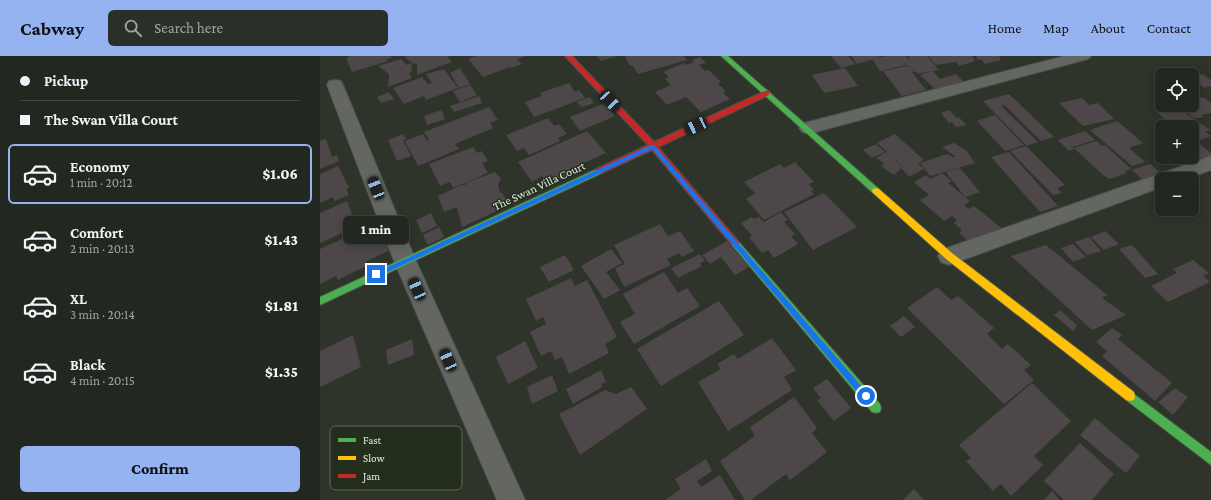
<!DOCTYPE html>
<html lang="en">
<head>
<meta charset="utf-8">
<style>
	:root { --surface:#222720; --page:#2a2f29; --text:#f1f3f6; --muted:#a2a5a5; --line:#3f443e; --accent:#95b2f1 }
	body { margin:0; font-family:"Crimson Pro",serif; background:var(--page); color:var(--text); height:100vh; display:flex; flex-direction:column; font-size:15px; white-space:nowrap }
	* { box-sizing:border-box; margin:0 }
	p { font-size:13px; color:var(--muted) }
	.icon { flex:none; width:22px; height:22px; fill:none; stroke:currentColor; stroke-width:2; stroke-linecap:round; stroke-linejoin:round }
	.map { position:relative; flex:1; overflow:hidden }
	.drawer { display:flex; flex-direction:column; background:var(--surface); width:320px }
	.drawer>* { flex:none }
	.banner { display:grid; align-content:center; height:88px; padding:0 20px; background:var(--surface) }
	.buttons { position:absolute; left:835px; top:12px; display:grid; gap:8px }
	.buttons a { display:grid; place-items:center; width:44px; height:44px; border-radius:6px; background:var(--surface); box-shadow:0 2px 10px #0003,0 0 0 1px var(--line); font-size:20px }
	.end { position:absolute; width:18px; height:18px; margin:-9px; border:5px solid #1a73e8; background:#fff; box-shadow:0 0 0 2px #fff }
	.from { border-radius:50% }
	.bubble { position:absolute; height:28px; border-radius:6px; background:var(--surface); box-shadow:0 2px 10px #0003,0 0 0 1px var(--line); font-size:13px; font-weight:800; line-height:28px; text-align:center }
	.car { position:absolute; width:12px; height:24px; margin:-12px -6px; border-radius:5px; box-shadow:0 0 3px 1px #0007; background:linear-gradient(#222 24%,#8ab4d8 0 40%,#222 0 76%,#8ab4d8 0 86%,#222 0) }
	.banner b { display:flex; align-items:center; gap:14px; height:38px; font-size:15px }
	.banner b+b { border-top:1px solid var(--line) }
	.banner i { width:10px; height:10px; background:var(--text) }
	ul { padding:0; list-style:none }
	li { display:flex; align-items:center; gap:12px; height:60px; margin:0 8px 6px; padding:0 12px; border:2px solid transparent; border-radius:6px }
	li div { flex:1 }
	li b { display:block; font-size:15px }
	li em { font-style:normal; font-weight:800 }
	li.current { border-color:var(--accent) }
	li>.icon { width:36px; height:36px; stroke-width:1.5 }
	.primary-button { display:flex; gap:8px; margin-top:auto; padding:8px 20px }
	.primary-button a { flex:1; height:46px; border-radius:6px; background:var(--accent); color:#111; font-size:16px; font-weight:800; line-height:46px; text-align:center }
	header { display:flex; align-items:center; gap:24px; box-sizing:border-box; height:56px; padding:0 20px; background:var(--accent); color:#111 }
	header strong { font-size:19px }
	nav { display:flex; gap:22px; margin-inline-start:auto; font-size:14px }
	.search { width:280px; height:36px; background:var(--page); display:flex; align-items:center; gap:10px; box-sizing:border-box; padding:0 14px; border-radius:6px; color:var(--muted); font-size:15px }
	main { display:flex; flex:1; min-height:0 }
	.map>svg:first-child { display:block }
	.building { fill:#4d474a }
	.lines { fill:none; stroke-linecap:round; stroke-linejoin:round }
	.street-casing { stroke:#4b5148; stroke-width:2 }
	.fast-casing { stroke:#4b5148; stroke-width:2 }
	.slow-casing { stroke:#4b5148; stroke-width:2 }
	.jam-casing { stroke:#4b5148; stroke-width:2 }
	.street { fill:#646662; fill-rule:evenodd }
	.fast { fill:#4caf50; fill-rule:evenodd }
	.slow { fill:#ffc107; fill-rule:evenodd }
	.jam { fill:#c62828; fill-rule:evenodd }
	.route { fill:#1a73e8 }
	.labels { text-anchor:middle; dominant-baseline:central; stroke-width:3; stroke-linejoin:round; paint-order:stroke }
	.street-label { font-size:12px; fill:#e6ede2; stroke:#232e1d }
	.key { fill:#232e1d; stroke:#5e6758; stroke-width:1 }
	.key-label { font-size:11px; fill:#e6ede2 }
</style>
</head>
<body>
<header>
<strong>Cabway</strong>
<div class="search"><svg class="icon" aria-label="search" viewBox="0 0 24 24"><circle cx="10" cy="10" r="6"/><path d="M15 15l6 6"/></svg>Search here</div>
<nav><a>Home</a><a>Map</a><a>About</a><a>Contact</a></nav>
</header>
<main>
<section class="drawer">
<div class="banner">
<b><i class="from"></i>Pickup</b>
<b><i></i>The Swan Villa Court</b>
</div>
<ul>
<li class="current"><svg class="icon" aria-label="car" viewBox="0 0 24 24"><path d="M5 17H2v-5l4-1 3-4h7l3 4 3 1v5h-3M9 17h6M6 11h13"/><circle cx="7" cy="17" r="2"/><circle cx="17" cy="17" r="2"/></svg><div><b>Economy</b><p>1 min · 20:12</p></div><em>$1.06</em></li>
<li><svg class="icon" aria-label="car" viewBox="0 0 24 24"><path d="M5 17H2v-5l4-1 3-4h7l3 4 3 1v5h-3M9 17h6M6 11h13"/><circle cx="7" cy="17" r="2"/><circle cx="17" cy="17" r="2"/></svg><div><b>Comfort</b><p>2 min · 20:13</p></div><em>$1.43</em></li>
<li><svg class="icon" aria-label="car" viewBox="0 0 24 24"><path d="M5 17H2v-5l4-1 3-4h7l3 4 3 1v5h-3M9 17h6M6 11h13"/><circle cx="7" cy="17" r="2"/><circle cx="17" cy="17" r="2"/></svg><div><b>XL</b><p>3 min · 20:14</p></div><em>$1.81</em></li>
<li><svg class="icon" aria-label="car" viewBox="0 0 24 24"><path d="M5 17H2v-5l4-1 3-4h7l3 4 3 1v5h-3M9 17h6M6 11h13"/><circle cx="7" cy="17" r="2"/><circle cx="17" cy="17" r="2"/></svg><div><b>Black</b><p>4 min · 20:15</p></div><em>$1.35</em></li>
</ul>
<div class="primary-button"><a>Confirm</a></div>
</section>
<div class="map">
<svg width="891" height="444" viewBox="0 0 891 444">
	<rect width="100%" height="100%" fill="#2e342a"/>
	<g class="building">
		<path d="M30,0H71L72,2L67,3L68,5L32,16L26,2Z"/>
		<path d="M88,0H129L128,1L132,6L97,19V7L94,8L84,1Z"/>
		<path d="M156,0H206L197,3L202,8L191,12L190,11L163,21L148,3Z"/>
		<path d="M277,0H297L281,5Z"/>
		<path d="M308,0H364L367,4L318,18L312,9L310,10L305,1Z"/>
		<path d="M511,0H528L535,8L521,12Z"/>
		<path d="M531,0H561V1L537,8Z"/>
		<path d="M567,0H586L588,3H590L588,0H607L619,14L598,18L589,9L595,16H592L606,34L582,40L563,15L587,10L589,12L583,4L586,9L560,15L552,3Z"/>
		<path d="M608,0H652L655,5L639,10L636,6L616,9Z"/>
		<path d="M656,0H679L681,4L665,8L661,3L658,4Z"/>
		<path d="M380,1L386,7L379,9L385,15L389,14L401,26L398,28L406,35L403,37L410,43L381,56L366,41L347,49L335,36L351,29L345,23L349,21L343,16L364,7L366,9L374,6L372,4Z"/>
		<path d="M81,3L87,9L91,7L92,15L89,17L92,22L68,31L69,18L58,10Z"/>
		<path d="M140,12L150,28L139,32L130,17Z"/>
		<path d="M525,12L538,30L504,37L492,19Z"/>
		<path d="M124,13L138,32L106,44L104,40L84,48L73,32L102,21L108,28L112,27L106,18Z"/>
		<path d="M613,15L620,23L636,18L644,26L616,34L600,19Z"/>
		<path d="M882,18L891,24V30L884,32L872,22V21Z"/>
		<path d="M249,27L255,36L259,34L265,42L214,61L205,46L222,40L220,37Z"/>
		<path d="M150,29L157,39L140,46L133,35Z"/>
		<path d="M69,36L74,43L61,47L57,41Z"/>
		<path d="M689,38L734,81L721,85L684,49L681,50L718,86L707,90L663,45Z"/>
		<path d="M159,40L162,47L134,56L130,50Z"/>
		<path d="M270,41L274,47L262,51L257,46Z"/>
		<path d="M883,41L891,47V57L881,59L883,61L874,62L858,49H872V43Z"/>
		<path d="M762,42L769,49L778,47L794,63L763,70L739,47Z"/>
		<path d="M285,47L295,60L260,75L250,61Z"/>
		<path d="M847,49H854L890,74L885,76L891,80L876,86L872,83V71H853L835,54Z"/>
		<path d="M169,51L178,64L170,67L173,72L135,88L139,93L98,110L85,85L103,78L107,85L109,84L104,76Z"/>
		<path d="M121,54L125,63L107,69L104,60Z"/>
		<path d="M629,54L637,62L639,61L646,69L636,71L632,66L629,67L621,57Z"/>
		<path d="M675,59L704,89L685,95L657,65Z"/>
		<path d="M228,62L234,70L239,68L247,78L238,82L240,85L209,99L204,92L197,95L186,79Z"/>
		<path d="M797,65L823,87L809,92L825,106L812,110L770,74Z"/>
		<path d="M267,75L286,97L262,108L266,112L229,130L222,120L212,126L198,106Z"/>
		<path d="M765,75L775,84L753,91L751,89L754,93L749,95L738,84Z"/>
		<path d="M83,78L86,83L83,84L91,100L77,105L68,84Z"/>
		<path d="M575,78L604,104L598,107L604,113L589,121L581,112L583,111L566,96L568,95H566L557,87Z"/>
		<path d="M6,83L12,101L17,99L19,105L0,113V85Z"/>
		<path d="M777,85L782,90L785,89L811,113L805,115L807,117L790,123L784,120L754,92Z"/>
		<path d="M634,87L646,94L655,107L610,120L600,107L627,98L633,101L635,100L622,91Z"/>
		<path d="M556,88L565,96L552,102L543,94Z"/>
		<path d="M880,88L891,97V102L884,105L872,95V91Z"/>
		<path d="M706,90L745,129L737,132L742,137L733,139L690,95Z"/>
		<path d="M153,91L157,97L162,95L168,105L162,107L168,117L133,132L130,126L120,130L109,108Z"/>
		<path d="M566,96L582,111L574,119L562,111L564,107L556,102Z"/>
		<path d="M689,96L738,150L720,156L671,101Z"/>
		<path d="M475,106L494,126L489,128L494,134L491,135L494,138L444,164L426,143L435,137L424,126L460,108L464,112Z"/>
		<path d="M830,108L842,118L824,125L812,114Z"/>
		<path d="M18,110L29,132L26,133L29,139L15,145L13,141L0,147V118Z"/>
		<path d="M640,112L660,136L645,141L626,116Z"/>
		<path d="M175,116L181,123L178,127L180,137H182L190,149L142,171L137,151L124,156L118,140L141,129H146L145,127Z"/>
		<path d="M622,117L632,125L628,127L650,145L644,149L649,153L654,150L684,174L653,189L639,177L642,174L634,167L637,164L632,160L624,165L600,144L609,139L594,126L606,119L610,123Z"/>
		<path d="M504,137L537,171L493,194L464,156Z"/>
		<path d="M27,145L34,164L24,168L27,175L0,187V157Z"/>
		<path d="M461,156L468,164L464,166L475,178L471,180L478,188L454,202L448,194L442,197L429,181L432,180L421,167L432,161L434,163L439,161L444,166Z"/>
		<path d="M111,157L117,170L102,177L96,164Z"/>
		<path d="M340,168L348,180L360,175L374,195L362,201L359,197L347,203L351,209L304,231L295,212L305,208L294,189Z"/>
		<path d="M119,171L124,181L108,189L103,179Z"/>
		<path d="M58,172L70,194L45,206L46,210L18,224L16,220L0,228V193L42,174L44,178Z"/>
		<path d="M785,175L799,188L784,194L771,181Z"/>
		<path d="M769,181L781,195L767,199L755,186Z"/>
		<path d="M407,185L429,211L415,219L401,201L390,208L382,199Z"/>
		<path d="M753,188L766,201L753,206L741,192Z"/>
		<path d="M726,189L787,239L782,242L806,259L772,274L691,200Z"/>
		<path d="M812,189L838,218L825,222L799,193Z"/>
		<path d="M291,193L302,207L286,216L300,234L284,243L261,210Z"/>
		<path d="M380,198L385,205L380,207L382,210L358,222L351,212Z"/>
		<path d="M245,199L254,214L229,226L220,211Z"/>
		<path d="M873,204L889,217L883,220L890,226L848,246L831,230L857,217L853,213Z"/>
		<path d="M344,216L358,237L367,232L380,250L314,288L300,266L315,258L303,238Z"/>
		<path d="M251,222L255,230L267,224L297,281L285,288L289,297L249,318L242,301L235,304L231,295L221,300L210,276L226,268L223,261L216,265L206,243Z"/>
		<path d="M617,231L631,244L638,240L674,272L667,278L682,293L688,288L711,309L704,314L714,324L684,348L587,252Z"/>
		<path d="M399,245L424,279L341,330L317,293Z"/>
		<path d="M740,254L757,269L753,275L734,259Z"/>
		<path d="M584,260L595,271L581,281L570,270Z"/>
		<path d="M792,272L802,279L798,283L852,327L835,345L782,300L787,295L776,286Z"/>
		<path d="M33,279L41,311L0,331V295Z"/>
		<path d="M452,282L476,314L464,321L472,334L408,375L378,326L401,313L397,308L414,298L418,303Z"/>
		<path d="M92,283L94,299L68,309L66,294Z"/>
		<path d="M205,285L218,312L188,328L176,301Z"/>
		<path d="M281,314L286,326L281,328L282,331L253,348L246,333Z"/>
		<path d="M232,319L238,335L212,348L207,331Z"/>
		<path d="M507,323L531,352L514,365L497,344L501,342L493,332Z"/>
		<path d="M712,327L751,365L714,400L723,409L691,440L681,428L673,435L646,405L651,402L639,389Z"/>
		<path d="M311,331L327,353L260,399L239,358L285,334L296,338Z"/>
		<path d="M855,332L868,341L853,359L838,346Z"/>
		<path d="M474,341L497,372L492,377L507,396L470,424L466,418L431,444H425L400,405L435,380L430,371Z"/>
		<path d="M775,362L820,400L806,417L760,379Z"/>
		<path d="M760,387L794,418L772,444H744L724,425Z"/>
		<path d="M386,403L392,415L377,425L381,431L400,419L415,444H345L361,433L355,423Z"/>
		<path d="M594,433L604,444H583Z"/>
		<path d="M732,435L740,444H724Z"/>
	</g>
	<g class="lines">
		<g class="street-casing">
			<g id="street">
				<path d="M745,0H771L768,3L488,78L482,76L479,72L482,68L488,66Z"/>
				<path d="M15,24L21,25L23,29L96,205L205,444H177L74,205L7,29L9,25Z"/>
				<path d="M891,100V114L866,123H842V131L629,209L621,206L618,200L621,194Z"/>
			</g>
		</g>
		<g class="fast-casing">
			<g id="fast">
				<path d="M401,0H408L559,133L560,135L559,137H553Z"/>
				<path d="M279,112L283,115L282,117L0,249V241Z"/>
				<path d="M415,184L418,185L560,348L561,352L560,356L556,357L552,356L412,189L411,187Z"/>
				<path d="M810,335L891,396V409L806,344L805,340L806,336Z"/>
			</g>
		</g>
		<g class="slow-casing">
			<path id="slow" d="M556,132L559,133L632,197L814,336L815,340L814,344L810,345L806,344L626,203L553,137L552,135L553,133Z"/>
		</g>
		<g class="jam-casing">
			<path id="jam" d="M245,0H252L334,86L445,35H449V39L338,91L418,185L419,187L418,189H412L332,94L282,117H276L275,115L276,113L328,89Z"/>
		</g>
		<use href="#street" class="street"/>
		<use href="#fast" class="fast"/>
		<use href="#slow" class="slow"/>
		<use href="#jam" class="jam"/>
	</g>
	<path class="route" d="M331,89H334L548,338V343H543L332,93L59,220L56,221L53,218Z"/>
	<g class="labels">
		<g class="street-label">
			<text transform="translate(219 130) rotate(-25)">The Swan Villa Court</text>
		</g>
	</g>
	<rect x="10" y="370" width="132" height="64" rx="6" class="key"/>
	<rect x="18" y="382" width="18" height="4" fill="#4caf50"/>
	<rect x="18" y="400" width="18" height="4" fill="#ffc107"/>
	<rect x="18" y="418" width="18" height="4" fill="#c62828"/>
	<g class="key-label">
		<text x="43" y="388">Fast</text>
		<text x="43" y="406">Slow</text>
		<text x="43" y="424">Jam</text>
	</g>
</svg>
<div class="buttons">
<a><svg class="icon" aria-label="locate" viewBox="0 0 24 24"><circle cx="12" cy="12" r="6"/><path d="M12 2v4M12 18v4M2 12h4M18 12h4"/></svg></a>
<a>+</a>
<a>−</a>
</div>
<i class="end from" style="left:546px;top:340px"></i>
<i class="end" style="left:56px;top:218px"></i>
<div class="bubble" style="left:23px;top:160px;width:66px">1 min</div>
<i class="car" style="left:290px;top:45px;rotate:137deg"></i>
<i class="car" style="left:376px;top:70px;rotate:245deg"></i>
<i class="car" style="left:56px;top:132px;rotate:338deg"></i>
<i class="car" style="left:97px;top:233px;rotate:336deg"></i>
<i class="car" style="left:128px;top:304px;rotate:336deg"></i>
</div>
</main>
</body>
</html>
